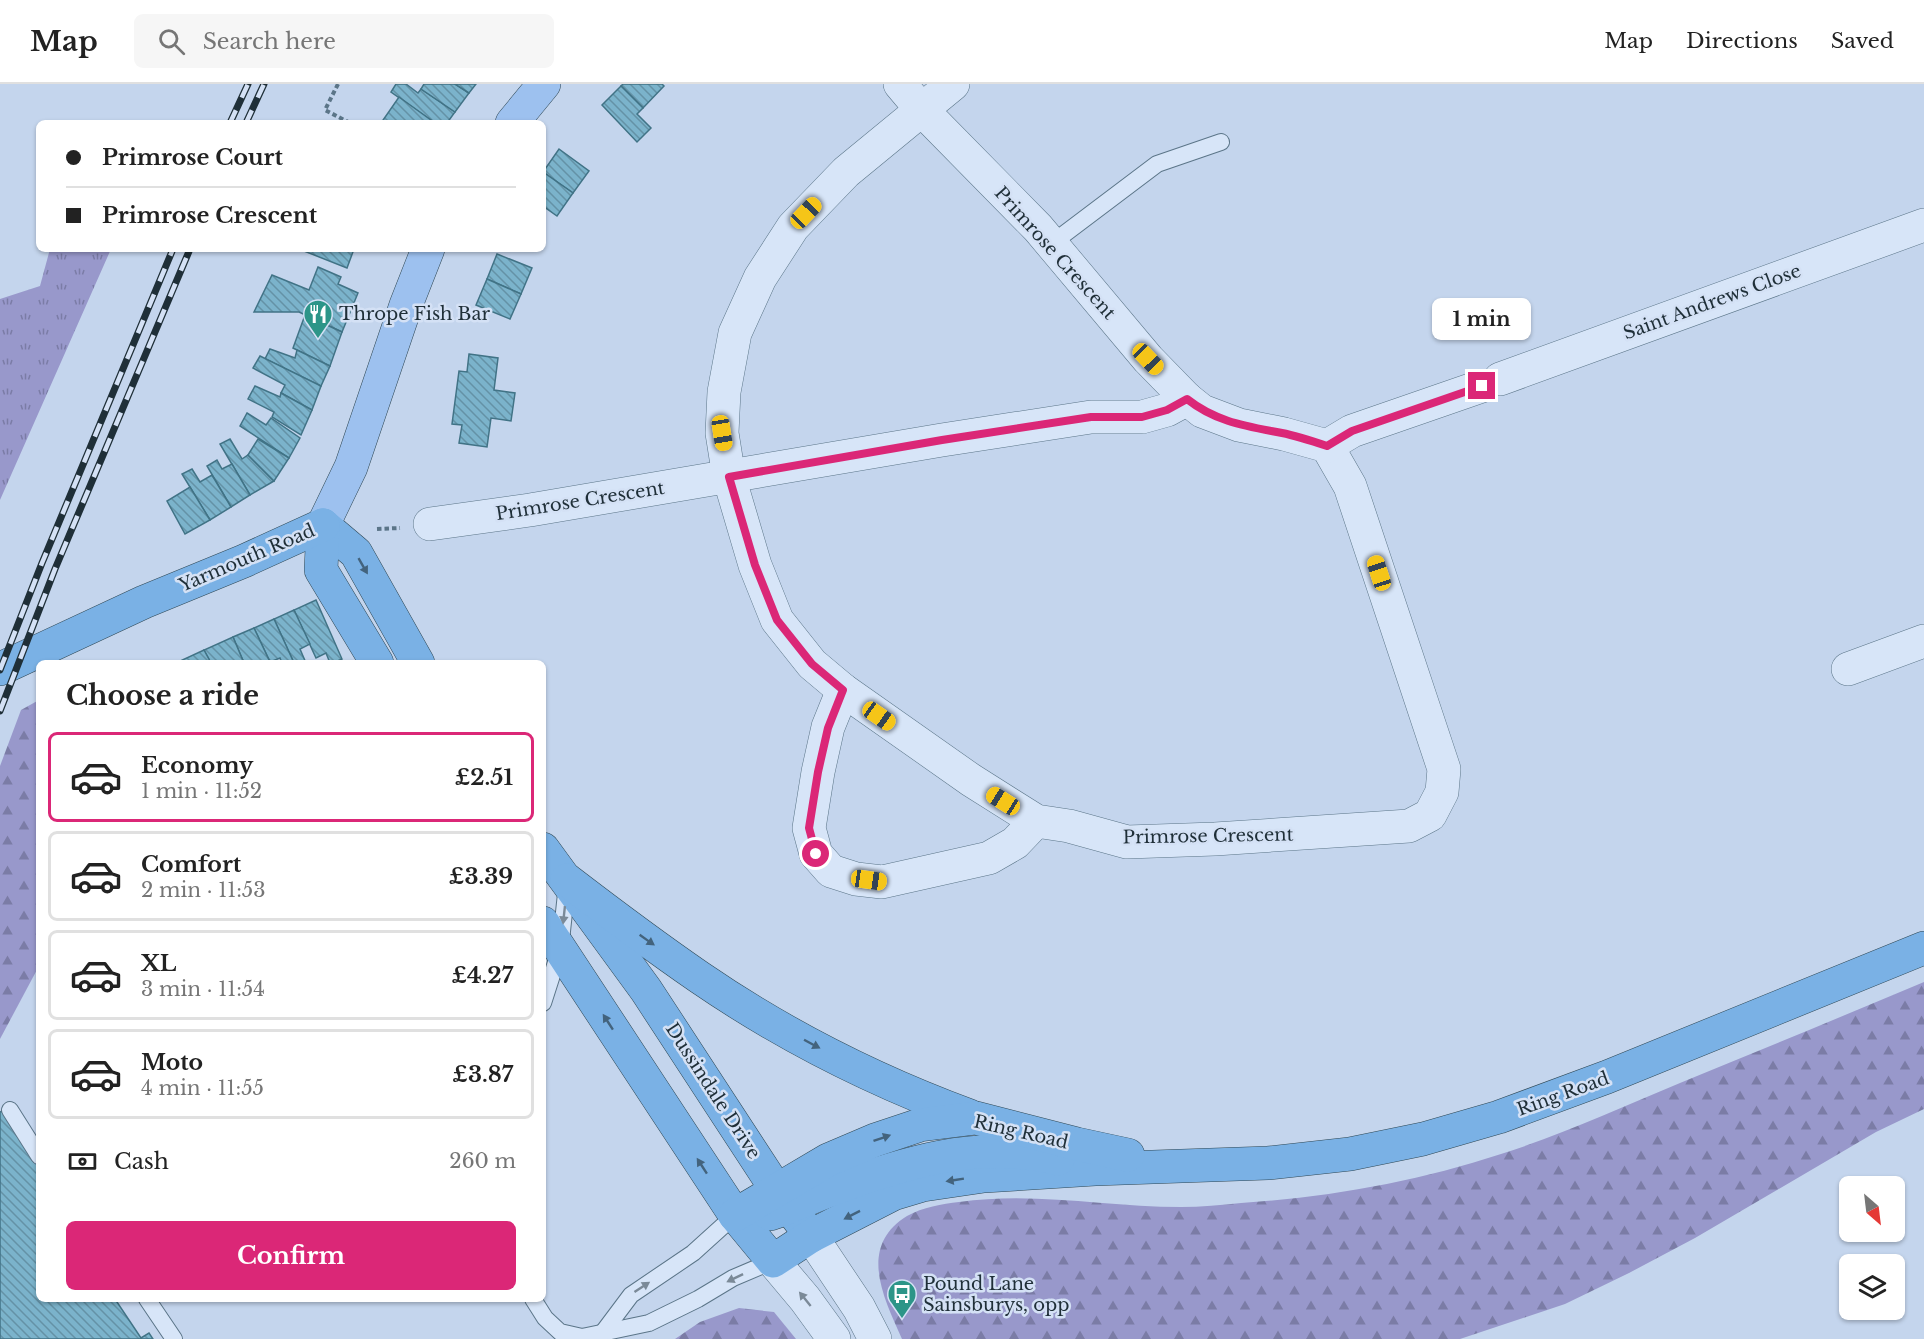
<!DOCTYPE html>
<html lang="en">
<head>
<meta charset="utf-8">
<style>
	:root { --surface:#fff; --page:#f6f6f6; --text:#222; --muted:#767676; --line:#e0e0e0; --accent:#db2777 }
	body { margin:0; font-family:"Libre Baskerville",serif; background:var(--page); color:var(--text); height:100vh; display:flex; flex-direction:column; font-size:22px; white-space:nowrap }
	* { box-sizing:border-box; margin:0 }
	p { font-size:20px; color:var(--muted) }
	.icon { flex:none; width:33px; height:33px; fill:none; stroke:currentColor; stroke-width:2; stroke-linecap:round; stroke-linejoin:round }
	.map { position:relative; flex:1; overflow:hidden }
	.sheet { position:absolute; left:36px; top:576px; width:510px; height:642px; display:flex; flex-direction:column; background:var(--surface); border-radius:9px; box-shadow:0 2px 4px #0004 }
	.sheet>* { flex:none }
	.top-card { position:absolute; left:36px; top:36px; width:510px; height:132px; border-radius:9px; box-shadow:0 2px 4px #0004; display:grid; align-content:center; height:132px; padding:0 30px; background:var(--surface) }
	.needle { width:39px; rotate:152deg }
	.buttons { position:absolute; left:1839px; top:1092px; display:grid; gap:12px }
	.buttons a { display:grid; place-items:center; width:66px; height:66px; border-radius:9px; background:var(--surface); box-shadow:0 2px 4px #0004; font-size:30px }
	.end { position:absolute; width:27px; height:27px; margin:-14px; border:8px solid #db2777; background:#fff; box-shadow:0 0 0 3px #fff }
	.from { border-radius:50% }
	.bubble { position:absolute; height:42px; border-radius:9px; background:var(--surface); box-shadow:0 2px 4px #0004; font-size:20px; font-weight:800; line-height:42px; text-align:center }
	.car { position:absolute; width:18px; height:36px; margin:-18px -9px; border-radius:8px; box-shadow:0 0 4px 2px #0007; background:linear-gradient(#f5c518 24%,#345 0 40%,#f5c518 0 76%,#345 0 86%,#f5c518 0) }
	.top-card b { display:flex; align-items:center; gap:21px; height:57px; font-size:22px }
	.top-card b+b { border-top:2px solid var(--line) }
	.top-card i { width:15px; height:15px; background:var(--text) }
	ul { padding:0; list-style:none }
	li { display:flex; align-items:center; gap:18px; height:90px; margin:0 12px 9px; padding:0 18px; border:3px solid var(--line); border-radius:9px }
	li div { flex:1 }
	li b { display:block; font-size:22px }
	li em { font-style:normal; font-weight:800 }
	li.current { border-color:var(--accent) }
	li>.icon { width:54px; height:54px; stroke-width:1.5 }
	h2 { padding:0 30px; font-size:27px; line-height:72px }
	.pay { display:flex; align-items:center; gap:15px; height:66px; padding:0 30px; font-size:22px }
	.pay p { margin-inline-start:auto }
	.cta { display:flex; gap:12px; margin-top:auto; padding:12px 30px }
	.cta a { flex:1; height:69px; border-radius:9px; background:var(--accent); color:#fff; font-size:24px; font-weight:800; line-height:69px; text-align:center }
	header { display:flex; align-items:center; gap:36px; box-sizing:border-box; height:84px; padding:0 30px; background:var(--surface); border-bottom:2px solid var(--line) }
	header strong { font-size:28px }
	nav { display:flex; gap:33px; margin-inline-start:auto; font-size:21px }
	.search { width:420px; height:54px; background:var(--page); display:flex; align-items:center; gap:15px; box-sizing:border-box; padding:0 21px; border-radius:9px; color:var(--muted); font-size:22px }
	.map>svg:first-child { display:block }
	.grass { fill:url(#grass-tufts) }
	.forest { fill:url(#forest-firs) }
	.building { fill:url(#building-back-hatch); stroke:#417386; stroke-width:1.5 }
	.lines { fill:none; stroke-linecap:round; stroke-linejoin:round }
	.service-casing { stroke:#5b7588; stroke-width:18 }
	.minor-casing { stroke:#5b7588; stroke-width:34 }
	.primary-casing { stroke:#2f4855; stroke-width:34 }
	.trunk-casing { stroke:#2f4855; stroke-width:34 }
	.path { stroke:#5b7588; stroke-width:4; stroke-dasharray:4.5 3; stroke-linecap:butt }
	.service { stroke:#d7e5f8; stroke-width:16 }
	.minor { stroke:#d7e5f8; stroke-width:33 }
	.primary { stroke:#9dc1ef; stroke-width:33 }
	.trunk { stroke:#7ab1e5; stroke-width:33 }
	.rail-casing { stroke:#1f2f38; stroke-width:7 }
	.rail { stroke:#d4e1f5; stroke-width:4.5; stroke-dasharray:14; stroke-linecap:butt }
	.oneway { fill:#43637d }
	.oneway2 { fill:#7b8a98 }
	.route { stroke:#db2777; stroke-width:8 }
	.labels { text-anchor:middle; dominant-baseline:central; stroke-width:5; stroke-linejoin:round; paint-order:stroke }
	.street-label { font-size:18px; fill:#1f2f38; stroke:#d4e1f5 }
	.poi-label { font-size:18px; fill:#1f2f38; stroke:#d4e1f5; text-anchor:start }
</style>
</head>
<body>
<header>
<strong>Map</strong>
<div class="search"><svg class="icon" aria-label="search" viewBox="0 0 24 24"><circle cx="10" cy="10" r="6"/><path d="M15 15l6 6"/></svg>Search here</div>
<nav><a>Map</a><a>Directions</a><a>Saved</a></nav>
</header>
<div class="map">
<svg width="1924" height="1255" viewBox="0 0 1924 1255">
	<defs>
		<pattern id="grass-tufts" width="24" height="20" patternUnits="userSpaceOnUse" patternTransform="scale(1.5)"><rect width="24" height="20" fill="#9898cb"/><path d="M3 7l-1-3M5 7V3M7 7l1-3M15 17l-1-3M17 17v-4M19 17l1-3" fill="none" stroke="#7b7ca6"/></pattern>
		<pattern id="forest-firs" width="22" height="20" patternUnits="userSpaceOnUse" patternTransform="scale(1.5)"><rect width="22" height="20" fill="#9898cb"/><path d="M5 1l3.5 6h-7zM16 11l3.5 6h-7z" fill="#7b7ca6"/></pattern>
		<pattern id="building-back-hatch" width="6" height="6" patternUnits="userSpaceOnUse" patternTransform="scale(1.5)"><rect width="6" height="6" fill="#7bb3cb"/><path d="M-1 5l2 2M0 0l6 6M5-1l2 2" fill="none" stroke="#6492a6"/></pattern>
	</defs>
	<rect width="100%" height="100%" fill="#c4d5ed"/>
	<path class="grass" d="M50,165H111L0,416V215L40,202Z"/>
	<g class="forest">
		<path d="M39,616V882L0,955V682L21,626Z"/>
		<path d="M1924,898V1025L1876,1048L1695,1154L1629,1189L1565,1220L1460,1255H902C884,1214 857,1163 907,1132C923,1123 942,1120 959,1118C1033,1107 1108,1123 1181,1123C1201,1123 1221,1121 1241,1119C1329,1113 1417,1098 1501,1070C1561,1051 1620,1024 1680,999C1761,966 1843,932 1924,898Z"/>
		<path d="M739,1224L774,1228L796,1255H675L700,1238Z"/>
	</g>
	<g class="building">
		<path d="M396,0H406L418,9L421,5L455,28L447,39H435L391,8Z"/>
		<path d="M424,0H455L469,9L455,28L421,5Z"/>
		<path d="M455,0H476L469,9Z"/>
		<path d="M623,0H662L664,2L643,24L621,2Z"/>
		<path d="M621,2L643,24L637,30L651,44L637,58L602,21Z"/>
		<path d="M399,13L435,39H381Z"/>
		<path d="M559,65L589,87L573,109L543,88Z"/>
		<path d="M543,88L573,109L557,132L543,122Z"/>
		<path d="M299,165H354L347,184Z"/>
		<path d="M497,170L532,184L521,210L487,195Z"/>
		<path d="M318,183L341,193L338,200L358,209L342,248L299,228H254L272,191L309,206Z"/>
		<path d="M487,195L521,210L510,235L476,221Z"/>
		<path d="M305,231L342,248L330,282L293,264Z"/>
		<path d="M270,265L295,274L297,266L330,282L321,302L265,275Z"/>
		<path d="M469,270L498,274L494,306L515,309L511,337L491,334L487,363L459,359L462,341L452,340L459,287L467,288Z"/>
		<path d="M260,272L321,302L312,326L281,309L285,301L253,284Z"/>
		<path d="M255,302L280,313L281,309L312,326L301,351L272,333L274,328L248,315Z"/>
		<path d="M247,329L266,341L271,334L300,354L289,374L240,342Z"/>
		<path d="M230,355L242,375L248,371L274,397L250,411L220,360Z"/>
		<path d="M258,355L289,374L274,397L248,371Z"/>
		<path d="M217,376L222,385L232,380L250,411L231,423L207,382Z"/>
		<path d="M192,385L200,398L212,391L231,423L210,436L182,390Z"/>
		<path d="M190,403L210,436L185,450L167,417Z"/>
		<path d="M316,516L342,575L333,579H330L326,569L316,574L294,526Z"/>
		<path d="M294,526L310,560L300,565L306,579H294L274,535Z"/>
		<path d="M274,535L294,579H282L280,574L270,578L254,544Z"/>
		<path d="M254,544L270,578L268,579H244L233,553Z"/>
		<path d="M233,553L244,579H211L204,566Z"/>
		<path d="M204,566L211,579H181L180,577Z"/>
		<path d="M2,1027L39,1081V1215H115L141,1254L149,1249L153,1255H0V1028Z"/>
	</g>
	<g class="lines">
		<g class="service-casing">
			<g id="service">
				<path d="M1051,160L1157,80L1221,58"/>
				<path d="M543,919L560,866L567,800"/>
				<path d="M10,1026L39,1072"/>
				<path d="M147,1215L174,1255"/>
				<path d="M533,1215L545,1234L560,1248L582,1253L649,1239L698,1215L733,1194L773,1177"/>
				<path d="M604,1247L631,1211L693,1169L735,1131"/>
			</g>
		</g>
		<g class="minor-casing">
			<g id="minor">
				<path d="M900,0L921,25L1038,144L1148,275L1187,315L1202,327L1239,341L1284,350L1327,362L1350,402L1444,685L1442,708L1430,731L1409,742L1215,755L1127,758L1069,742L1036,737L971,696L843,606L812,580L777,536L755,481L729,393L722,349L724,308L735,249L760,194L793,143L846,88L953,0"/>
				<path d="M1500,295L1924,141"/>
				<path d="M1327,362L1352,347L1482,302"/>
				<path d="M430,440L530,426L942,356L1091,333H1142L1167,326L1187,315"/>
				<path d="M1848,585L1924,557"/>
				<path d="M843,606L828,643L818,688L809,744L816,770L831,787L856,795L882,798L989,774L1015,759L1036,737"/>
				<path d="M811,1152L859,1224L875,1255"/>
				<path d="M773,1177L805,1215L834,1255"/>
			</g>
		</g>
		<g class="primary-casing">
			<g id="primary">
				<path d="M512,39L544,0"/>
				<path d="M323,441L351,383L406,221L428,165"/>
			</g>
		</g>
		<g class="trunk-casing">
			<g id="trunk">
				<path d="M323,441L356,469L418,579"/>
				<path d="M323,441L321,486L377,579"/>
				<path d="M0,585L144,518L244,477L323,441"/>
				<path d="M543,765L646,906L776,1105L811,1152"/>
				<path d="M567,796C610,829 654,862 699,893C782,950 875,997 970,1032"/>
				<path d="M543,839L735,1131L773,1177L811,1152L893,1110L923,1101L984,1092L1095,1085L1268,1079L1350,1070L1423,1055L1499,1033L1607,993L1924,864"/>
				<path d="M770,1130C789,1124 807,1115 825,1108C900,1080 978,1054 1058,1075"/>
				<path d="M735,1131L828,1076L875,1056L920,1041L976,1034L1077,1060L1128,1071"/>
			</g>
		</g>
		<g class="path">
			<path d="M338,0L325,26L350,39"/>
			<path d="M377,445L400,444"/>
		</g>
		<use href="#service" class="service"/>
		<use href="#minor" class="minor"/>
		<use href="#primary" class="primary"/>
		<use href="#trunk" class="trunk"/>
		<g class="rail-casing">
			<g id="rail">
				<path d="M230,39L248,0"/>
				<path d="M246,39L264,0"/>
				<path d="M0,586L42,479L173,165"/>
				<path d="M0,627L55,485L190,165"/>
			</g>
		</g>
		<use href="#rail" class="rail"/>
	</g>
	<defs><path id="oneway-solid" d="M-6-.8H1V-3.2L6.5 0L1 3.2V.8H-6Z" transform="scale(1.5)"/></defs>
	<g class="oneway">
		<use href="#oneway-solid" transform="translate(363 482) rotate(60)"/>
		<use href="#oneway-solid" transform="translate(647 856) rotate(35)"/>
		<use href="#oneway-solid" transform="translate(608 938) rotate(-123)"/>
		<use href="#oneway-solid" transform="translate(812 960) rotate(28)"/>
		<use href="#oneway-solid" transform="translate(882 1054) rotate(-19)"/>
		<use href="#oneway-solid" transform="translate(702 1082) rotate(-123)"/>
		<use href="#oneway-solid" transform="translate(955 1096) rotate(171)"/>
		<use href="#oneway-solid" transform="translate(852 1131) rotate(153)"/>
	</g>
	<g class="oneway2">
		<use href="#oneway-solid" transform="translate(564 831) rotate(96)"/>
		<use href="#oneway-solid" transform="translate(735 1194) rotate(154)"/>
		<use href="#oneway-solid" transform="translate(642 1203) rotate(-33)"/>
		<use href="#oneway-solid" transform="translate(805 1215) rotate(-129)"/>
	</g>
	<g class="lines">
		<path class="route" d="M816,770L809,744L818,688L828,644L843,606L812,580L777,536L755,481L729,393L942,356L1091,333H1142L1167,326L1187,315C1216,338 1246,342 1282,349C1297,352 1312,357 1327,362L1352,347L1482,302"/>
	</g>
	<defs>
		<g id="restaurant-pin" transform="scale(1.5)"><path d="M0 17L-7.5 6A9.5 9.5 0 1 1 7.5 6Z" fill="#2c9588" stroke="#d4e1f5"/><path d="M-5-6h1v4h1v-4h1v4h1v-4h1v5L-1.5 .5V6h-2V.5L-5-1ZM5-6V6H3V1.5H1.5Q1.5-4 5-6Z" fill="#fff"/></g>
		<g id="bus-pin" transform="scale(1.5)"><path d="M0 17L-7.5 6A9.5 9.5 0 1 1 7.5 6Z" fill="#2c9588" stroke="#d4e1f5"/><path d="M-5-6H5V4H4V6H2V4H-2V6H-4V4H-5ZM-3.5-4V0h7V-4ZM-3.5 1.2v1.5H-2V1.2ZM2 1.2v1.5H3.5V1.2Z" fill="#fff"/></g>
	</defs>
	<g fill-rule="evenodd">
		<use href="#restaurant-pin" x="318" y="230"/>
		<use href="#bus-pin" x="902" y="1210"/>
	</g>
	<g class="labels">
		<g class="street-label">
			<text transform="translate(1055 169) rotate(48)">Primrose Crescent</text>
			<text transform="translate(1712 218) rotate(-20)">Saint Andrews Close</text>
			<text transform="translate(580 417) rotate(-9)">Primrose Crescent</text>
			<text transform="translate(247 474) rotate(-23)">Yarmouth Road</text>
			<text transform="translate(1208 752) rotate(-1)">Primrose Crescent</text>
			<text transform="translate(713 1007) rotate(57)">Dussindale Drive</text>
			<text transform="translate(1563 1010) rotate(-20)">Ring Road</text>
			<text transform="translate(1021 1048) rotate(13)">Ring Road</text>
		</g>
		<g class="poi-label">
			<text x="339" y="230">Thrope Fish Bar</text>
			<text x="923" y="1200">Pound Lane<tspan x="923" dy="21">Sainsburys, opp</tspan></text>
		</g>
	</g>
</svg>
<div class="buttons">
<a><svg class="needle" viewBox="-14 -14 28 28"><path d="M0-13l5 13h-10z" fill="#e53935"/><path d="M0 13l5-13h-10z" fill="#767676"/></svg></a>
<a><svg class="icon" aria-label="layers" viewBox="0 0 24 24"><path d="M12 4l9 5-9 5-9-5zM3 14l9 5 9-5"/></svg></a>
</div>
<i class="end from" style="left:816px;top:770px"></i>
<i class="end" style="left:1482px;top:302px"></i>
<div class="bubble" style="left:1432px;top:214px;width:99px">1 min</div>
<i class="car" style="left:806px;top:129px;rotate:44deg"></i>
<i class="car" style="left:1148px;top:275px;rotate:136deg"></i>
<i class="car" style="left:722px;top:349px;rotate:171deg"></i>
<i class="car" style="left:1379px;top:489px;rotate:342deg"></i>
<i class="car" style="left:879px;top:632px;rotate:125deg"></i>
<i class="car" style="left:1003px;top:717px;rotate:302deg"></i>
<i class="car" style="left:869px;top:796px;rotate:98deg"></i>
<div class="top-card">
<b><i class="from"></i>Primrose Court</b>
<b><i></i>Primrose Crescent</b>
</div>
<section class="sheet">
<h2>Choose a ride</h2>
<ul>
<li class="current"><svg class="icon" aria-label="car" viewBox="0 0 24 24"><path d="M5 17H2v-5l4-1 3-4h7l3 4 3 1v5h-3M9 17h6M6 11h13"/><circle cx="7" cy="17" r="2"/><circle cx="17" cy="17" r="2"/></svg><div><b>Economy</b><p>1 min · 11:52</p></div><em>£2.51</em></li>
<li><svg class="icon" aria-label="car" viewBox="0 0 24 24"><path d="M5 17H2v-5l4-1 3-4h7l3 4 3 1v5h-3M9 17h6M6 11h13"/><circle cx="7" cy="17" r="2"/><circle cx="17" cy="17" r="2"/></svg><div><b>Comfort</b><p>2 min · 11:53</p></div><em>£3.39</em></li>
<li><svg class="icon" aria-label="car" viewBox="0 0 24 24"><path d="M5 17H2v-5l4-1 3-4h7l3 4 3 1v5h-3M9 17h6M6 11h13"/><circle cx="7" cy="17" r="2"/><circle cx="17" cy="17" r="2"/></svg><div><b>XL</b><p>3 min · 11:54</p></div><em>£4.27</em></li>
<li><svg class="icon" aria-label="car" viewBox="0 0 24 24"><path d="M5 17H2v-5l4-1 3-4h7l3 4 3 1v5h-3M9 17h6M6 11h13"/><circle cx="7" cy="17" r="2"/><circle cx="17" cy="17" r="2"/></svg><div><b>Moto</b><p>4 min · 11:55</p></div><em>£3.87</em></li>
</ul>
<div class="pay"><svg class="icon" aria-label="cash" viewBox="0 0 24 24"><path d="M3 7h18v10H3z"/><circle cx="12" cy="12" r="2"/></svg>Cash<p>260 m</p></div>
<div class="cta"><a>Confirm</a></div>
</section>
</div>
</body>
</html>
